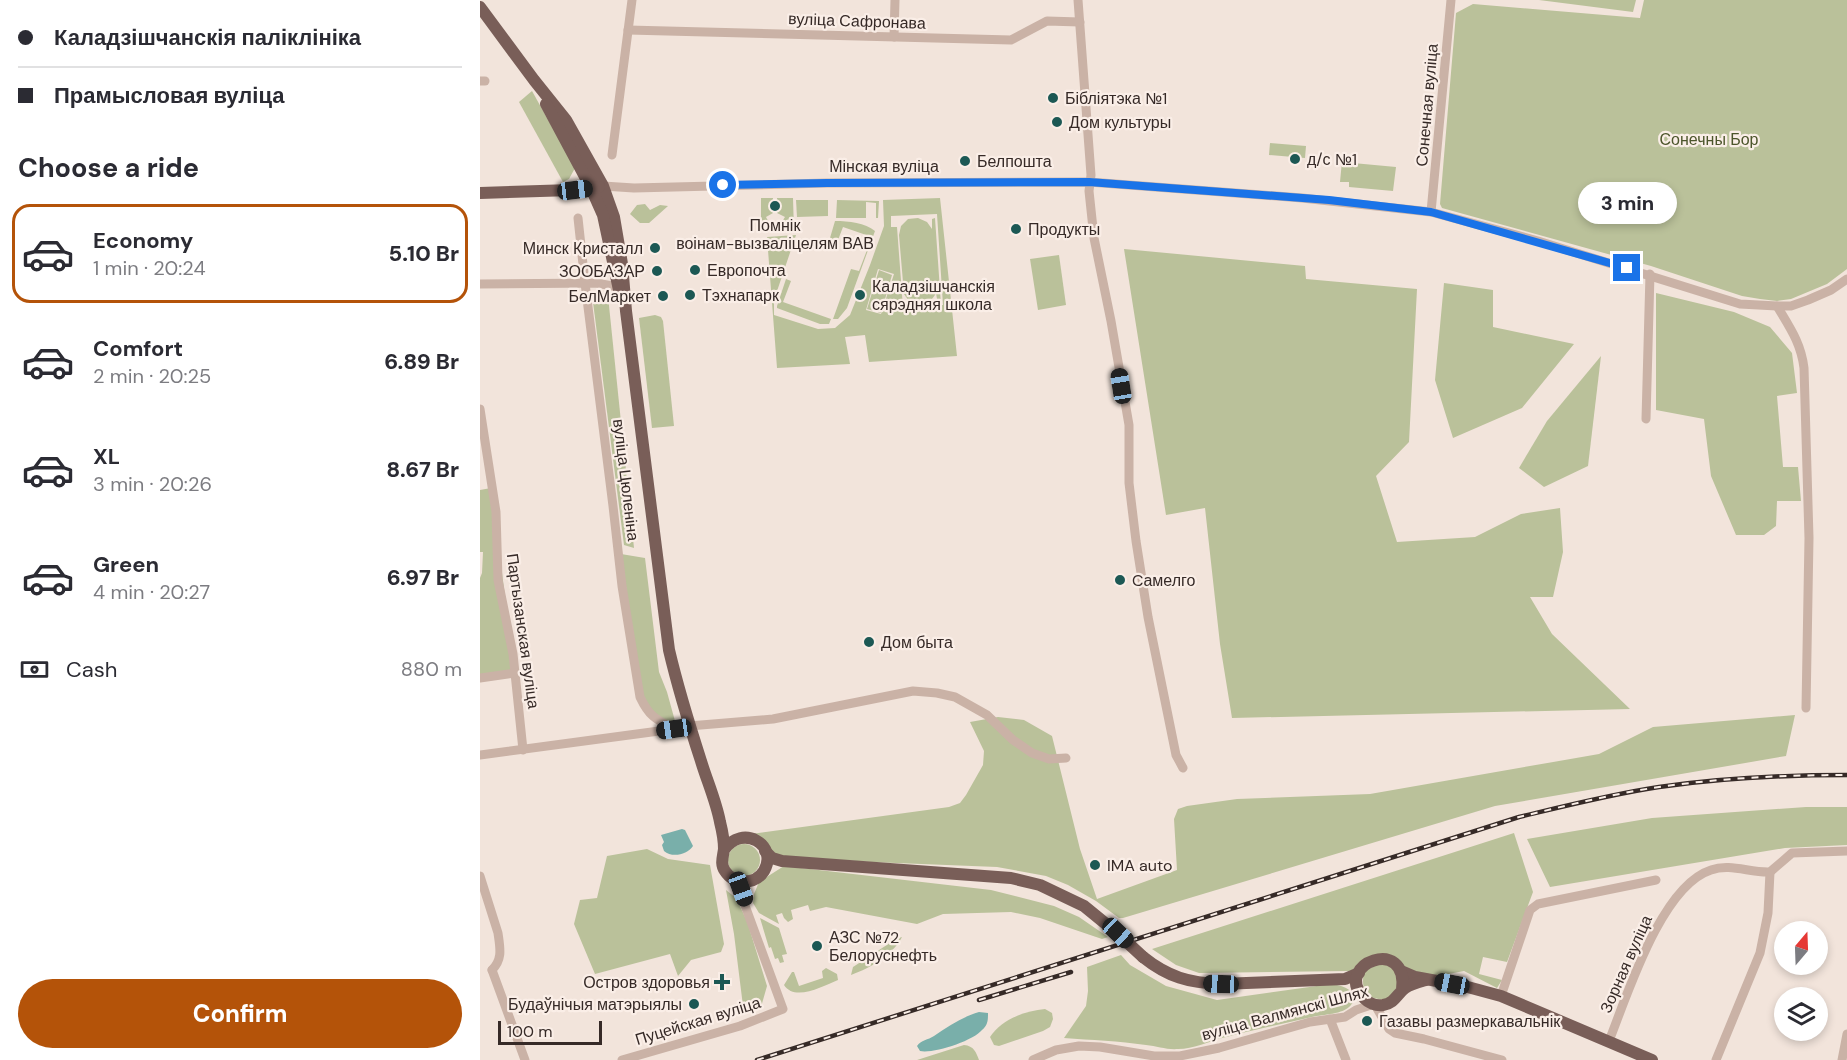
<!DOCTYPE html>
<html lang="en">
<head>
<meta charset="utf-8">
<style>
	:root { --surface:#fff; --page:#f7f7f7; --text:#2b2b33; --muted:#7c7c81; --line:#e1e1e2; --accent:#b45309 }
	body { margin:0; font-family:"DM Sans",sans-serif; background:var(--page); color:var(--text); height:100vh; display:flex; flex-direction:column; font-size:22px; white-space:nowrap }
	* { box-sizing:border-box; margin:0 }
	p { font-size:20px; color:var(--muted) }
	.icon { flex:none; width:33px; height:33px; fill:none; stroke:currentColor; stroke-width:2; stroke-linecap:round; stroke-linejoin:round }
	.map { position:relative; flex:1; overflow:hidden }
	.panel { display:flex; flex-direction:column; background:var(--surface); width:480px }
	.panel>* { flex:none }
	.hud { display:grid; align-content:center; height:132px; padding:0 18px; background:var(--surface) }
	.needle { width:39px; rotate:19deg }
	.controls { position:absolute; left:1294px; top:921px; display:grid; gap:12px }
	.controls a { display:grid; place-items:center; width:54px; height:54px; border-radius:50%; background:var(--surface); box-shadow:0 3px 9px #0003; font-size:30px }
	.scale { position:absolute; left:18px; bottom:15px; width:104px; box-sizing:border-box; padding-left:6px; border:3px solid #362a27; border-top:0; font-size:16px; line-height:21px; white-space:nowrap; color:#362a27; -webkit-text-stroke:4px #faeee7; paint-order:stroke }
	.end { position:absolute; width:27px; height:27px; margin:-14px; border:8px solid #1a73e8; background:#fff; box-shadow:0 0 0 3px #fff }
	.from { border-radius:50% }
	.bubble { position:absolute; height:42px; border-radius:21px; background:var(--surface); box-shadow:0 3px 9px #0003; font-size:20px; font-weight:800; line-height:42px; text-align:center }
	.car { position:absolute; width:18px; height:36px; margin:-18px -9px; border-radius:8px; box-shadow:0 0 4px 2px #0007; background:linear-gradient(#222 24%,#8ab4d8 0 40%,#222 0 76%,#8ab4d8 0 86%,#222 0) }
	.hud b { display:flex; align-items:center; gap:21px; height:57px; font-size:22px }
	.hud b+b { border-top:2px solid var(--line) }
	.hud i { width:15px; height:15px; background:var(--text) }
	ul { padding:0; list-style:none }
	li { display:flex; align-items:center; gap:18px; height:99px; margin:0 12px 9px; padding:0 6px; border:3px solid transparent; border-radius:18px }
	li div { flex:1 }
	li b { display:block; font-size:22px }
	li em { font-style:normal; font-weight:800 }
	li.selected { border-color:var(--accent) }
	li>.icon { width:54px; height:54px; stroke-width:1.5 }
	h2 { padding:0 18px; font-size:27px; line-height:72px }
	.pay { display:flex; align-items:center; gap:15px; height:66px; padding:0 18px; font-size:22px }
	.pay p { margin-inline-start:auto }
	.primary-button { display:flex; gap:12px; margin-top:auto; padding:12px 18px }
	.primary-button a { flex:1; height:69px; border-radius:36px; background:var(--accent); color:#fff; font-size:24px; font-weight:800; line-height:69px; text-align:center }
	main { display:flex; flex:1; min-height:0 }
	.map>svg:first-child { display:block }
	.green { fill:#bac19a; fill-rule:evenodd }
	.water { fill:#79afaa }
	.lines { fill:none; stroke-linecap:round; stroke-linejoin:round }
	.minor { stroke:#cab2a6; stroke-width:9 }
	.major { stroke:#795e58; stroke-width:12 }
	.rail-casing { stroke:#362a27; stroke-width:4.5 }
	.rail { stroke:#faeee7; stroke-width:2; stroke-dasharray:7; stroke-linecap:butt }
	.major-bridge { stroke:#795e58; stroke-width:12 }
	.route { stroke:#1a73e8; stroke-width:8 }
	.poi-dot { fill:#1c5854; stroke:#faeee7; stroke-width:2 }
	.labels { text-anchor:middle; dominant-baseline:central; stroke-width:4.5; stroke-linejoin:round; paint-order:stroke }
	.street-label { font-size:16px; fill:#362a27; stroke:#faeee7 }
	.poi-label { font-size:16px; fill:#362a27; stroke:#faeee7; text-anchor:start }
	.park-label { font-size:16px; fill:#4c552b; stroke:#faeee7 }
</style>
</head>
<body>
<main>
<section class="panel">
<div class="hud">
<b><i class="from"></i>Каладзішчанскія паліклініка</b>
<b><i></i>Прамысловая вуліца</b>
</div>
<h2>Choose a ride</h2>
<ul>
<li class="selected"><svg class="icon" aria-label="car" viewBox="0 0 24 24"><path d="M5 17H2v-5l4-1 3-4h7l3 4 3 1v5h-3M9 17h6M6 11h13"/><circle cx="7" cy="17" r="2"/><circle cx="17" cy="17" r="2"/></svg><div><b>Economy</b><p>1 min · 20:24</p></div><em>5.10 Br</em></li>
<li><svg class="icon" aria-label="car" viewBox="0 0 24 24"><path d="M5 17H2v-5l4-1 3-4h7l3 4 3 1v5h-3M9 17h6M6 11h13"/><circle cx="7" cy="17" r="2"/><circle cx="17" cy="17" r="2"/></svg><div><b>Comfort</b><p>2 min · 20:25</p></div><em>6.89 Br</em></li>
<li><svg class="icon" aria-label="car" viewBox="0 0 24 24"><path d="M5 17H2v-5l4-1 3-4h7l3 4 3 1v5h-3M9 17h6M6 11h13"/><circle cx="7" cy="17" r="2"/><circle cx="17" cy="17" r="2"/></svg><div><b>XL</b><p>3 min · 20:26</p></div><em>8.67 Br</em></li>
<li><svg class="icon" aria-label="car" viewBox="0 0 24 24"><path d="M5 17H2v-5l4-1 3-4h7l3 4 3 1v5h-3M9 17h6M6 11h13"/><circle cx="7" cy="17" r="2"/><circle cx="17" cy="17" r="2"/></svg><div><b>Green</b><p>4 min · 20:27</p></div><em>6.97 Br</em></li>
</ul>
<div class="pay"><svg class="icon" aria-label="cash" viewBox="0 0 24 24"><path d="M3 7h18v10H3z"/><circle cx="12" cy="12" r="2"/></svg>Cash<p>880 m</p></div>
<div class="primary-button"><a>Confirm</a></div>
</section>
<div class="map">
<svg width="1367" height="1060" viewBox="0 0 1367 1060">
	<rect width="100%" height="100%" fill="#f2e4db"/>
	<g class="green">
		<path d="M1059,0H1156L1153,12Z"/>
		<path d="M1164,0H1367V269L1347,284L1311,299L1297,301L1280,299L1262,296L1171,266L962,208L960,204L976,13L993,4L1160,18Z"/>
		<path d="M52,91L95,168L89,179L83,182L39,102Z"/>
		<path d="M790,143L826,146L825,158L789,155Z"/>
		<path d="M866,157L873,158V163L916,167L913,191L869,187V182H860L862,161Z"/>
		<path d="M281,198H293V213L286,217C289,224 294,224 301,223L305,217L297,213V198H313L314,231H281Z"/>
		<path d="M460,198L477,356L389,362L385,335L365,337L370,364L297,368L287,237L316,235L294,300V315L338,329L355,328L370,315L390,265L404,226L403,200ZM457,214L463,305H461L455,218L452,219V229L447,222L438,218L428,219L421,226L419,235L424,294C433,310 449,307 456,293L458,305L423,308L417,227H411V216ZM398,269L414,274L401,314L386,310Z"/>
		<path d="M316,200H348V216L317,217Z"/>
		<path d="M357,200L399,201L398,218H396V203L386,202V218H356Z"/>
		<path d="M165,204L170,210L180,205L188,206L169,223H160L150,214L157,205Z"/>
		<path d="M355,221C369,221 385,223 395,231L367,308L358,319H353L371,269L379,271L392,237L363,227L358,240L350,238Z"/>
		<path d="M644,249L825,266L826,279L937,289L929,442L896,476L917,542L995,537L1041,514L1080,508L1083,552L1073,597H1050L1072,634L1150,709L752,718L740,644L725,508L686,515Z"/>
		<path d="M579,255L586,305L558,310L550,259Z"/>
		<path d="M399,270L412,275L401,313L387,309Z"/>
		<path d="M306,279L311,281L303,302L351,319L349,324H340L297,308V306Z"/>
		<path d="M964,283L1013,290V327L1094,344L1042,408L973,438L955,380Z"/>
		<path d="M1176,293L1254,312L1290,327L1312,353L1317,393L1297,396L1303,467H1318L1321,501H1297L1296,526L1284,535H1256L1231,476L1224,419L1176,410Z"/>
		<path d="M128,296L154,548L144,545L113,302Z"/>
		<path d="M175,315L181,317L183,321L194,426L172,428L159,318Z"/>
		<path d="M1121,356L1108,466L1064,487L1039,468L1067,421Z"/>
		<path d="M11,488L35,673L0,678V578L2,573L3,552H0V490Z"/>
		<path d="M141,554L165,558L179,672L187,692L195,721L191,725L164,705Z"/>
		<path d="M1315,715L1306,756L1015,806L643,918H639L616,901L588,885L566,876L517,867L391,862L303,856L296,854L271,834L469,807L480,803L486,795L503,765L504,751L490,722L518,717L544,720L572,736L600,849L617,899L697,870L694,819L698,809L707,806L757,799L890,794L1119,754L1173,727Z"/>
		<path d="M1326,807H1367V845L1305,848L1070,887L1047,839L1172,818Z"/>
		<path d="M1034,833L1053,892L1027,962L1003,957L999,974L1022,980L1017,988L984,971L958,976L928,971L917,961L869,971L719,973L696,965L672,949Z"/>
		<circle cx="264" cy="860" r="16"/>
		<path d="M167,849L188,859L230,865L244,944L241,952L211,960L198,976L190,954L115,974L94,924L100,900L117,898L127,856Z"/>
		<path d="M304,866L511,890L574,906L599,917L628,937L622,939L560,918L531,912L463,914L437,924L346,907L330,911L328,905L311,910L313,919L308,922L304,918L302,913L296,915L299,924L279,913L273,903L274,894L279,882Z"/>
		<path d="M246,890L256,898L267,921L287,986L281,1007L263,1006L254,934Z"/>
		<path d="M280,918L299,928L307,954L302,955L304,962L300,963L298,958L295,959L291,947L289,948Z"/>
		<path d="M422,937C413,955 390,968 371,975L373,967L416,939Z"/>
		<path d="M641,955L650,965L686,986L737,1000L851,984C861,985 882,991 871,1005C863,1015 843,1014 832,1017C802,1024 772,1030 742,1038C727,1042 714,1049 698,1049C687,1050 677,1046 666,1045C639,1041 611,1040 584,1038L606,1006L608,991L607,967Z"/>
		<path d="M900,963L913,967L919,985L908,999C888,1001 880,992 884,972Z"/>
		<path d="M346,968L357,974L358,980C343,986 315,1002 304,985L312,972H314L319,986L343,978L342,971Z"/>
		<path d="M565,1009L572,1013L573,1019L570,1027L563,1031L519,1046L514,1045L510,1037C522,1019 545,1011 565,1009Z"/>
		<path d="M484,1045C494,1046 496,1052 499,1060H437Z"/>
	</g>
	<g class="water">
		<path d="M202,829L205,830L213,846C207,855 192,858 184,851L182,845L184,842L181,835Z"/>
		<path d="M499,1012L508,1013C508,1020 508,1025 502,1030C493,1041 453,1054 440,1051L437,1046C441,1040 448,1040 454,1036C469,1026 482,1017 499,1012Z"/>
	</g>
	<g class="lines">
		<g class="minor">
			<path d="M598,0L611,175L609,191L614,238L631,321L649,425V483L656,541L668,617L696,755L703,768"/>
			<path d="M148,30L531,40L567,21L600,22"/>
			<path d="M414,37L415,0"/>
			<path d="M0,81H5"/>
			<path d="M132,155L152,0"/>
			<path d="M123,186L154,188L347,183L609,182L822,198L951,212L1058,241L1260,304L1297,306H1311L1328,300L1351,290L1367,279"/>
			<path d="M951,212L971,0"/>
			<path d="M98,218L105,283L133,506L142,586L160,697C169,716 175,719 194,729"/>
			<path d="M0,284L116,283L138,287"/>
			<path d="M1297,306C1310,328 1321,343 1324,368L1329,538L1326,708"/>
			<path d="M0,409L16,512L18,580L33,654L43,750"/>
			<path d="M1166,419L1170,274"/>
			<path d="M0,678L35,673"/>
			<path d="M0,755L194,729L209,726L293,719L433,691L457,693L475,697L507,715L533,740L552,753L569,759L586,758"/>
			<path d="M0,876L18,933C20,948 23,959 12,970"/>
			<path d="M12,970L45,1060"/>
			<path d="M1021,996L1050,910L1058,904L1176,880"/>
			<path d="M895,1005L909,1029L915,1033L944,1039L1022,1060"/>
			<path d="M850,1019L866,1060"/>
			<path d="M1129,1041C1147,996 1181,886 1231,870C1250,863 1270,873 1290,872L1312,853L1367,851"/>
			<path d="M142,1060L260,1026L303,1009L256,881"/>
			<path d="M553,1060L576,1050L599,1046L620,1047L674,1056H700L739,1048L830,1022L865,1017L876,1010L894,1004"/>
			<path d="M1236,1060L1280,953L1288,913L1290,872"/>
			<path d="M1362,1060L1367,1034"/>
		</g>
		<g class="major">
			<path d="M0,7L54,80L86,120L123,186L134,217L142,264L146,311L189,650C198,688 209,724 221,761C227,781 236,801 240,822C242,830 244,841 244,849C243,857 240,864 245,871C254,885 275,885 284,871C299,845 262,823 244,850"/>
			<path d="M66,104L111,188L123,215L139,290"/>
			<path d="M0,193L92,190L119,187"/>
			<path d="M285,851L292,858L302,861L531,878L560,885L604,906L637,933"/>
			<path d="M663,957C688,977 709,983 741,984L865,979L879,973"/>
			<path d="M921,971L935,977L984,986L1021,996L1172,1060"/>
			<path d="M922,990C929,935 853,964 883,997C888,1003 896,1006 903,1005C915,1003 917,994 925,988C931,984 939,982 946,980"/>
		</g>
		<g class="rail-casing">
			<g id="rail">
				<path d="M499,1000L591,972"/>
				<path d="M277,1060L1039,817C1085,806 1132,794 1179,787C1241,778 1304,775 1367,775"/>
			</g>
		</g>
		<use href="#rail" class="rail"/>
		<path class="major-bridge" d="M637,933L663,957"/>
	</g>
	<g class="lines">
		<path class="route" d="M243,185L347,183L609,182L849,200L951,212L1147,268"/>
	</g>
	<g class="poi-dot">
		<circle cx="573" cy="98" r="6"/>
		<circle cx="577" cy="122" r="6"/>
		<circle cx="815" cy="159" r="6"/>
		<circle cx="485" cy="161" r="6"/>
		<circle cx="295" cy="206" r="6"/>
		<circle cx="536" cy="229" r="6"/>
		<circle cx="175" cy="248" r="6"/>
		<circle cx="215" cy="270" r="6"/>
		<circle cx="177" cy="271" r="6"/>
		<circle cx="210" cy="295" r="6"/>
		<circle cx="380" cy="295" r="6"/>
		<circle cx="183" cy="296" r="6"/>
		<circle cx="640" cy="580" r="6"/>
		<circle cx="389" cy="642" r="6"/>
		<circle cx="615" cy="865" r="6"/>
		<circle cx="337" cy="946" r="6"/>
		<path d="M239 973h6v6h6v6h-6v6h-6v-6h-6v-6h6z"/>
		<circle cx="214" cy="1004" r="6"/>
		<circle cx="887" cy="1021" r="6"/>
	</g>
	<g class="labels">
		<g class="street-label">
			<text transform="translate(377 21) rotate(2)">вуліца Сафронава</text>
			<text transform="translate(947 105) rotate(-85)">Сонечная вуліца</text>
			<text x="404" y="166">Мінская вуліца</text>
			<text transform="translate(146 480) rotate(83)">вуліца Цюленіна</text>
			<text transform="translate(43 631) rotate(82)">Партызанская вуліца</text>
			<text transform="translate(1146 964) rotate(-66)">Зорная вуліца</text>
			<text transform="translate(805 1013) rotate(-15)">вуліца Валмянскі Шлях</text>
			<text transform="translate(218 1021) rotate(-17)">Пуцейская вуліца</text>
		</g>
		<g class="poi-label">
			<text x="585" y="98">Бібліятэка №1</text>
			<text x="589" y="122">Дом культуры</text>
			<text x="827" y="159">д/с №1</text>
			<text x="497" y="161">Белпошта</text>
			<text x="295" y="225" text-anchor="middle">Помнік<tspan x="295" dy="18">воінам-вызваліцелям ВАВ</tspan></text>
			<text x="548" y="229">Продукты</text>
			<text x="163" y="248" text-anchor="end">Минск Кристалл</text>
			<text x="227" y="270">Европочта</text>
			<text x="165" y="271" text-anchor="end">ЗООБАЗАР</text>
			<text x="392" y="286">Каладзішчанскія<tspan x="392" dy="18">сярэдняя школа</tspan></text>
			<text x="222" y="295">Тэхнапарк</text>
			<text x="171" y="296" text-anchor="end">БелМаркет</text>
			<text x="652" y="580">Cамелго</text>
			<text x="401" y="642">Дом быта</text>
			<text x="627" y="865">IMA auto</text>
			<text x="349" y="937">АЗС №72<tspan x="349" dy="18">Белоруснефть</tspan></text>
			<text x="230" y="982" text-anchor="end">Остров здоровья</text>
			<text x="202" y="1004" text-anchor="end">Будаўнічыя матэрыялы</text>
			<text x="899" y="1021">Газавы размеркавальнік</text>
		</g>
		<g class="park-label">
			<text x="1229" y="139">Сонечны Бор</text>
		</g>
	</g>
</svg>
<div class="controls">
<a><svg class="needle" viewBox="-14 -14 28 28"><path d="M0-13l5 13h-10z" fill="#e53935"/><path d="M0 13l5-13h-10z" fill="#7c7c81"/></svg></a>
<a><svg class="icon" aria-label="layers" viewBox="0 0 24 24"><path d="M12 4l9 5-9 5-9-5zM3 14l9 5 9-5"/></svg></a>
</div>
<div class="scale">100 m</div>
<i class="end from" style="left:243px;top:185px"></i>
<i class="end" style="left:1147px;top:268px"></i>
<div class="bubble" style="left:1098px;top:182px;width:99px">3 min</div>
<i class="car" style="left:95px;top:190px;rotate:83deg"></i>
<i class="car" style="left:641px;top:386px;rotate:351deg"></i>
<i class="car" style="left:194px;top:729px;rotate:262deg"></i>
<i class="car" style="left:261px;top:889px;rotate:160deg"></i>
<i class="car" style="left:638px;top:933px;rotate:133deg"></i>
<i class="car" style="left:741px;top:984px;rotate:272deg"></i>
<i class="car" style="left:972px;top:984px;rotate:281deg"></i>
</div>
</main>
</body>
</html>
